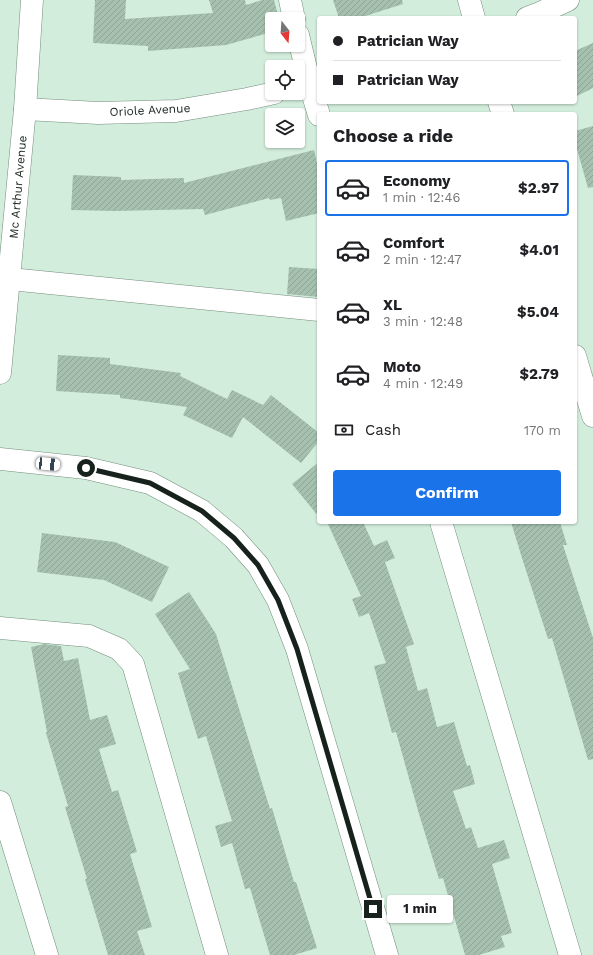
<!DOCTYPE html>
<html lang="en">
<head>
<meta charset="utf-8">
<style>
	:root { --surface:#fff; --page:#f6f6f6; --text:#202124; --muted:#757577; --line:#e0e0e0; --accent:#1a73e8 }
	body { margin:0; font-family:"Work Sans",sans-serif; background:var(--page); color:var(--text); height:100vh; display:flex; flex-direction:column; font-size:15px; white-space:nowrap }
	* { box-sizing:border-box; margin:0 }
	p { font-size:13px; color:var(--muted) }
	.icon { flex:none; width:22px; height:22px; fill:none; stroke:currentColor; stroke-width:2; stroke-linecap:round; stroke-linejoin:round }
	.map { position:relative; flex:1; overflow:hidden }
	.drawer { position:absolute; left:317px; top:112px; width:260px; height:412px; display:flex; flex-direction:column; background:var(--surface); border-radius:4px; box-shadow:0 1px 3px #0004 }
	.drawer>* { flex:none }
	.top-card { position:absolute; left:317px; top:16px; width:260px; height:88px; border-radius:4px; box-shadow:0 1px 3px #0004; display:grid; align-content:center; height:88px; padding:0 16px; background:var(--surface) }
	.needle { width:26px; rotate:163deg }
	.buttons { position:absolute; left:265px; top:12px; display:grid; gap:8px }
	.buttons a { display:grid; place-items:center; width:40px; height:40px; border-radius:4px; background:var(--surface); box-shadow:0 1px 3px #0004; font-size:20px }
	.end { position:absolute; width:18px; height:18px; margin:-9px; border:5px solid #18221c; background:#fff; box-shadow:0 0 0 2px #fff }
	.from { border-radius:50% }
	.bubble { position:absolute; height:28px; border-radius:4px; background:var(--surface); box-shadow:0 1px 3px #0004; font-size:13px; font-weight:700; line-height:28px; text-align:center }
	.car { position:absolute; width:12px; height:24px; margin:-12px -6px; border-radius:5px; box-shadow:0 0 3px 1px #0007; background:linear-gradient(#fff 24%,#345 0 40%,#fff 0 76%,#345 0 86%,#fff 0) }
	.top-card b { display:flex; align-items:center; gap:14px; height:38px; font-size:15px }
	.top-card b+b { border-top:1px solid var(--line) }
	.top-card i { width:10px; height:10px; background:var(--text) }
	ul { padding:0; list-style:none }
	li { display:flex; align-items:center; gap:12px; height:56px; margin:0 8px 6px; padding:0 8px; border:2px solid transparent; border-radius:4px }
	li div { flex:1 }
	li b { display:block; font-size:15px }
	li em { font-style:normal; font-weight:700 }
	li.on { border-color:var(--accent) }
	li>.icon { width:36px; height:36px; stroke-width:1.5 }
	h2 { padding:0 16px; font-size:18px; line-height:48px }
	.pay { display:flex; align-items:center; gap:10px; height:44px; padding:0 16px; font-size:15px }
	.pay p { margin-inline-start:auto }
	.cta { display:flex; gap:8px; margin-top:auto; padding:8px 16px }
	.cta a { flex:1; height:46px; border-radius:4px; background:var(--accent); color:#fff; font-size:16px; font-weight:700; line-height:46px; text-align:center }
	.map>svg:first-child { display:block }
	.building { fill:url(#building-hatch) }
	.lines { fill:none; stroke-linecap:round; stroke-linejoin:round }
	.minor-casing { stroke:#748d7d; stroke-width:23 }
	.minor { stroke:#fff; stroke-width:22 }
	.route { stroke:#18221c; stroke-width:5 }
	.labels { text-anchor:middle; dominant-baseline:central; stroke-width:3.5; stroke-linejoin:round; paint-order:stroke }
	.street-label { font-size:12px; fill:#18221c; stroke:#fff }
</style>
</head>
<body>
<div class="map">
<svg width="593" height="955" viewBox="0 0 593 955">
	<defs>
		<pattern id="building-hatch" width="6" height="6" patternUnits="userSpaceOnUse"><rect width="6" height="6" fill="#a6c0af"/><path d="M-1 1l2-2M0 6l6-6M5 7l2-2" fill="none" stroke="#8ea596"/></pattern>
	</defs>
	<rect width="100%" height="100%" fill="#d2eddb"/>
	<g class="building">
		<path d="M95,0H126L125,19L213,13L209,0H245L246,5L262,0H274L279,19H272V32L226,45L148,51V46L93,43Z"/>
		<path d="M333,0H402L403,4L359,18H339Z"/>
		<path d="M593,43V88L575,97V51Z"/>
		<path d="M593,126V187L588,188L575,142V131Z"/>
		<path d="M314,150L319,172V213L286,221L281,198L270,200L269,198L205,215L203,209L115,211L71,210L73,175L121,177V180L184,178V183Z"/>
		<path d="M289,267L319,269V297L287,294Z"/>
		<path d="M58,355L110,358V364L181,373L180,376L227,399L232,390L263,405L271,395L319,433V441L301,463L243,417L232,438L183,415L187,407L120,398V395L56,391Z"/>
		<path d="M319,462V517L292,484Z"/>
		<path d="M327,522H363L374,546L387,540L395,558L385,562L414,644L406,647L418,691L427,688L437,727L454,722L467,766L470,765L475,784L453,791L466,829L471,827L478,848L504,840L510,858L492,864L512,933L501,936L505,947L479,955H465L443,878L439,879L419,814L396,732L392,733L374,666L386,663L369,613L359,617L352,599L361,596Z"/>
		<path d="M511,522H560L567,545H563L593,638V759L588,760L552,638L548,639L522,558Z"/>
		<path d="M42,533L115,542L169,567L152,602L104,580L37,572Z"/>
		<path d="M189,592L216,634L270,809L272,808L294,882H296L317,948L294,955H270L250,888L245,889L232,843L221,847L215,826L232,821L206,736L198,739L178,673L190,669L155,614Z"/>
		<path d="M44,644L61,646L64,661L78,658L90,720L107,715L116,744L99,749L112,792L118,790L137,852L130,854L152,927L137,931L145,955H108L85,879H87L65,807L68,806L46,733L47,732L31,647Z"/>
	</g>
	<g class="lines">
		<g class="minor-casing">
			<g id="minor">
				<path d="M290,0L294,19"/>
				<path d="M469,0L474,18"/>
				<path d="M527,18L540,13L568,0"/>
				<path d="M298,35L310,85L319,115"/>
				<path d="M499,102L503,114"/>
				<path d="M25,109L98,113L176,111L247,99L274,93"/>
				<path d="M10,279L319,310"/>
				<path d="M575,356L593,416"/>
				<path d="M0,373L25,109L32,0"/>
				<path d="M0,459L86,468L150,483L202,511L234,538L258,565L278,600L297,649L387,955"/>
				<path d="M441,522L570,955"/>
				<path d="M0,628L89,636L119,649L133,664L217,955"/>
				<path d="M0,802L47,955"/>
			</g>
		</g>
		<use href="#minor" class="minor"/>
	</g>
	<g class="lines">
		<path class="route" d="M86,468L150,483L202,511L234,538L258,565L278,600L297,649L373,909"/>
	</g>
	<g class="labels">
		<g class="street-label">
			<text transform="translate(150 110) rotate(-3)">Oriole Avenue</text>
			<text transform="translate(18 187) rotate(-85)">Mc Arthur Avenue</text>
		</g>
	</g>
</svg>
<div class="buttons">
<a><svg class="needle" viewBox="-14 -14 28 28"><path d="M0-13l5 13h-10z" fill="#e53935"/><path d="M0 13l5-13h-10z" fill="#757577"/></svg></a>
<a><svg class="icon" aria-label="locate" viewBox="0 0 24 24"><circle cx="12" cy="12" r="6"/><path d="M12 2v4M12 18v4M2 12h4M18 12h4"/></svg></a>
<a><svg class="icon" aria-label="layers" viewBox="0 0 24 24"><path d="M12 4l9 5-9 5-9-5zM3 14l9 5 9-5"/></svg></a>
</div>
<i class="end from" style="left:86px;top:468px"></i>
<i class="end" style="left:373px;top:909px"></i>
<div class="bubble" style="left:387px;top:895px;width:66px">1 min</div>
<i class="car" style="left:48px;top:464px;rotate:96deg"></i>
<div class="top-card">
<b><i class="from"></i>Patrician Way</b>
<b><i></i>Patrician Way</b>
</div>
<section class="drawer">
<h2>Choose a ride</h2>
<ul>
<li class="on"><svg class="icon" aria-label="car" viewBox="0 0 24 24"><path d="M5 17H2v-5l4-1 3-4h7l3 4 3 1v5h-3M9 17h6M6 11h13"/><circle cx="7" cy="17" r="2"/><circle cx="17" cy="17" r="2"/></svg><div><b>Economy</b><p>1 min · 12:46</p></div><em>$2.97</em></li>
<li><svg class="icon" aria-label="car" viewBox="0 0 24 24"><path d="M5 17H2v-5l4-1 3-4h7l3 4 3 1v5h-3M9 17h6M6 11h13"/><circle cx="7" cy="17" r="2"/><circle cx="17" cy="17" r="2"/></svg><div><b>Comfort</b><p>2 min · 12:47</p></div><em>$4.01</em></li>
<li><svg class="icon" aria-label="car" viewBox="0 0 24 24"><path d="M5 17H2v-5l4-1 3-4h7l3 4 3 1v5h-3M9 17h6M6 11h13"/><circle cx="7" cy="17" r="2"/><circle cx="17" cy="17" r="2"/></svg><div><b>XL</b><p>3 min · 12:48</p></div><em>$5.04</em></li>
<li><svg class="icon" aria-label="car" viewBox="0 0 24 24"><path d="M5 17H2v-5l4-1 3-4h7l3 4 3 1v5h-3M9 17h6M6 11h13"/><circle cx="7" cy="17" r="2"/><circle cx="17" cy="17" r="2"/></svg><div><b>Moto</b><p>4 min · 12:49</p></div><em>$2.79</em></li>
</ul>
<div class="pay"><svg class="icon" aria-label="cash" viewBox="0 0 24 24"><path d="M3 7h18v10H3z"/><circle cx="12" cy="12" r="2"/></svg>Cash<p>170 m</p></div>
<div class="cta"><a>Confirm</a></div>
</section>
</div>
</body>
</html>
